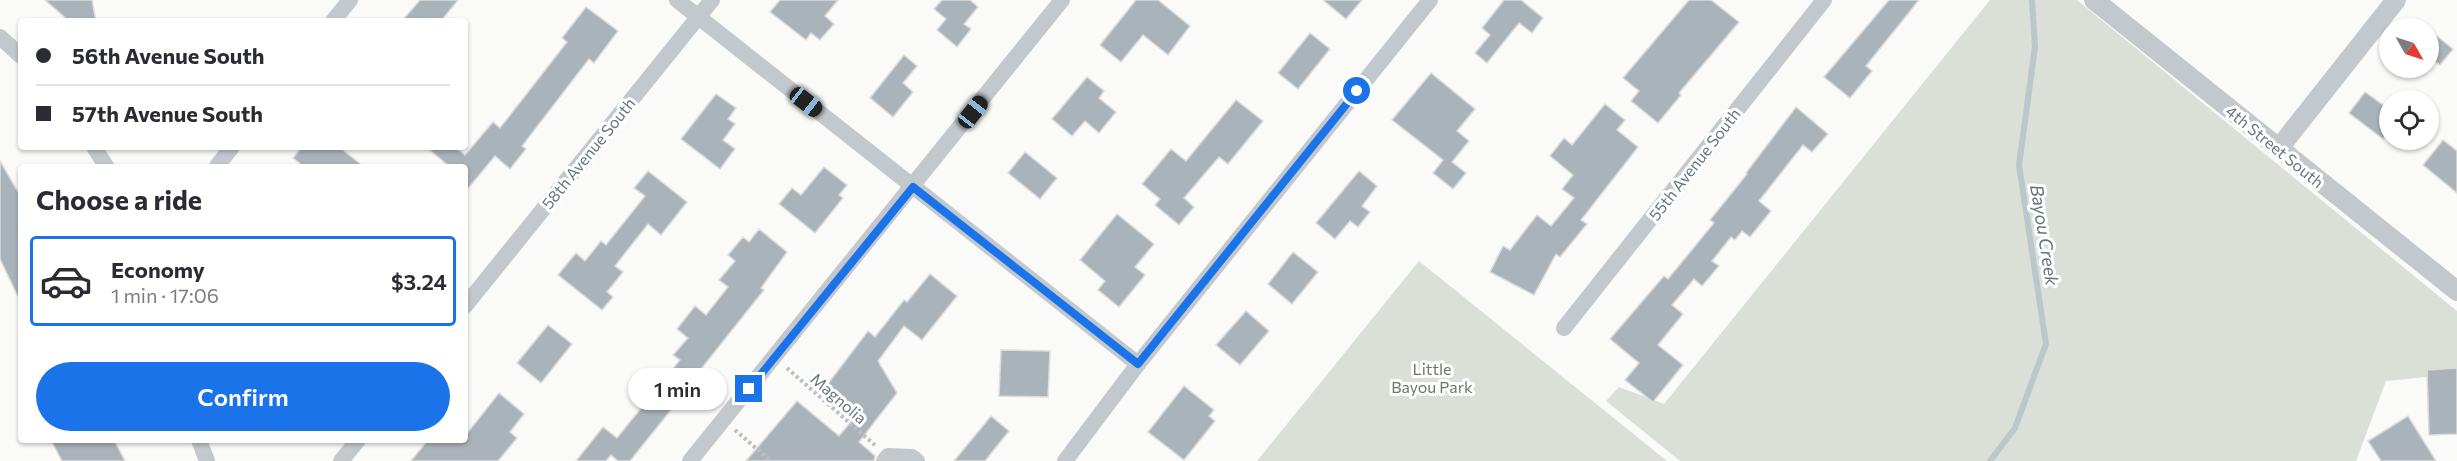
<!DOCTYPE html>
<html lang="en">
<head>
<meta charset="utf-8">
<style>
	:root { --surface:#fff; --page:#f7f7f7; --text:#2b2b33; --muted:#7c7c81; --line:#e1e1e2; --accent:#1a73e8 }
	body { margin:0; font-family:Commissioner,sans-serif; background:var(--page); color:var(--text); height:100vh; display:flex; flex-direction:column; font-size:22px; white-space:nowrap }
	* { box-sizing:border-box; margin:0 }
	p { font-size:20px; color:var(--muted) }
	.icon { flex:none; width:33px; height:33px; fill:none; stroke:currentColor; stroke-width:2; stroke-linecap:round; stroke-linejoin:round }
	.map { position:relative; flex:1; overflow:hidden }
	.drawer { position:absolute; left:18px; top:164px; width:450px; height:279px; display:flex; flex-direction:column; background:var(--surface); border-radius:6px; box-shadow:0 2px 4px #0004 }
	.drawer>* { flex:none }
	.guide { position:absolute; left:18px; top:18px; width:450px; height:132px; border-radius:6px; box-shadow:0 2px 4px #0004; display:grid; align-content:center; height:132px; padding:0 18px; background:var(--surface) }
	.needle { width:39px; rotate:129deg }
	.controls { position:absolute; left:2379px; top:18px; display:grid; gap:12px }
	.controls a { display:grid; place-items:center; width:60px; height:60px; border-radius:50%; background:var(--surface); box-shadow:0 2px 4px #0004; font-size:30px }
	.end { position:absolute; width:27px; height:27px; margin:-14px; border:8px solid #1a73e8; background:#fff; box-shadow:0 0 0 3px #fff }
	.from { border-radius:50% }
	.bubble { position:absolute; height:42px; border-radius:21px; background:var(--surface); box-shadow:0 2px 4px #0004; font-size:20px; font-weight:600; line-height:42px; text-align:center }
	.car { position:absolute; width:18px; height:36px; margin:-18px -9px; border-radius:8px; box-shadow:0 0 4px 2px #0007; background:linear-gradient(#222 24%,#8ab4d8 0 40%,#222 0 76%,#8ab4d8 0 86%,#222 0) }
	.guide b { display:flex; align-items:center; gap:21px; height:57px; font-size:22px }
	.guide b+b { border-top:2px solid var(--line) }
	.guide i { width:15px; height:15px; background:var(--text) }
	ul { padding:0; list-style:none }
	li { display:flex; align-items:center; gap:18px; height:90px; margin:0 12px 9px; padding:0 6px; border:3px solid var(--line); border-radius:6px }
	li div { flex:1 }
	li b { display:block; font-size:22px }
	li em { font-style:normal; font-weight:600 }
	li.on { border-color:var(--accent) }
	li>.icon { width:54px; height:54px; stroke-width:1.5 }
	h2 { padding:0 18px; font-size:27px; line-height:72px }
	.primary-button { display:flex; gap:12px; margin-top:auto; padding:12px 18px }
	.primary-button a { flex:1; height:69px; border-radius:36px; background:var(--accent); color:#fff; font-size:24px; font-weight:600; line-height:69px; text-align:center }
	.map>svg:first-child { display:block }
	.green { fill:#dadfd7 }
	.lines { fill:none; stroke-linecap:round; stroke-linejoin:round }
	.stream { stroke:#bbc7cb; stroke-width:6 }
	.building { fill:#aab3b9; stroke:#dcdcda; stroke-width:1.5 }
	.path { stroke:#bbbfc2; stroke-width:4; stroke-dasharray:3 3; stroke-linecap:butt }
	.minor { stroke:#c3c8cc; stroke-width:16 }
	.tertiary { stroke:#c3c8cc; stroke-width:20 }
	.route { stroke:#1a73e8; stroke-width:8 }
	.labels { text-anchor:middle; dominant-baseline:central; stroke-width:6; stroke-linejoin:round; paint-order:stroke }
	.street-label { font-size:16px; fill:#657683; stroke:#fff }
	.park-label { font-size:16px; fill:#687a64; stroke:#fff }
	.water-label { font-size:18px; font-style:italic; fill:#60757c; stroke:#fff }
</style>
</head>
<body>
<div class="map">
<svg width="2457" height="461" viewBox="0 0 2457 461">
	<rect width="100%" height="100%" fill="#fafaf8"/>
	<g class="green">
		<path d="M1990,0H2077L2457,311V374L2386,381L2356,461H1680L1606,401L1619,387L1664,404Z"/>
		<path d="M1419,261L1667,461H1257Z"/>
	</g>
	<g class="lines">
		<path class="stream" d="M1990,461L2015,428L2046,344L2019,165L2035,47L2032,0"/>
	</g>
	<g class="building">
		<path d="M45,0H92L96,21H69Z"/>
		<path d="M420,0H458L441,21H402Z"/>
		<path d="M780,0H838L825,16L834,24L820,40L811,33L806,40L770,12Z"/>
		<path d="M942,0H970L978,7L964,24L971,29L957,47L937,30L946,19L934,9Z"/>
		<path d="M1136,0H1158L1190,26L1168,55L1143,35L1121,62L1100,45Z"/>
		<path d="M1323,0H1362L1346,19Z"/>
		<path d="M1504,0H1521L1543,18L1532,33L1519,23L1487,63L1475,53L1490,35L1482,28Z"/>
		<path d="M1689,0H1711L1739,22L1679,93L1681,95L1658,123L1631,101L1639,91L1623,78Z"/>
		<path d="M1889,0H1919L1866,66L1872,71L1850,98L1824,77Z"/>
		<path d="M586,7L618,31L594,63L589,59L522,146L526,149L510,169L495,156L465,192V166H449L426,147H455L465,155L493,122L500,128L567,42L562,38Z"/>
		<path d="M2428,29L2453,49L2440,65L2428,56Z"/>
		<path d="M1310,33L1330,49L1298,89L1278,73Z"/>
		<path d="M904,55L917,66L903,83L913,92L893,117L870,98Z"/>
		<path d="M1431,73L1475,109L1457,131L1469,141L1452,162L1466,173L1453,189L1433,173L1443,160L1392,120Z"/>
		<path d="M1087,77L1104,91L1099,98L1116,112L1099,133L1085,121L1072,136L1052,119Z"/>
		<path d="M2365,92L2390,110V131L2383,139L2349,113Z"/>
		<path d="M716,94L736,108L728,119L735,124L723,140L735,149L720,169L681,139Z"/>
		<path d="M1236,100L1263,121L1228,164L1219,157L1184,198L1194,207L1179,225L1155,205L1160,199L1142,184L1171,149L1186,161Z"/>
		<path d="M1605,104L1625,120L1617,130L1638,147L1581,220L1587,224L1560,257L1556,254L1534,295L1490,272L1503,246L1510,250L1537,215L1551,226L1574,198L1562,189L1573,175L1550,156L1564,138L1572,145Z"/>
		<path d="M1796,107L1828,134L1812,152L1803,145L1759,201L1771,211L1750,237L1742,231L1735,240L1731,237L1712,261L1719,266L1702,286L1694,279L1672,305L1683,314L1658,345L1683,365L1653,402L1625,380L1639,363L1610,339L1664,276L1668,279L1714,223L1710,220L1747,174L1746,173Z"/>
		<path d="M2443,140L2457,151V193L2423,165Z"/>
		<path d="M302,147H339L363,166H303L293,158Z"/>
		<path d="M1025,152L1057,178L1040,199L1008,173Z"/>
		<path d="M0,161L21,197V303L0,259Z"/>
		<path d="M824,167L847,185L839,195L843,198L815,233L779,204L792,188L801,195Z"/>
		<path d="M648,171L687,202L661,235L648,224L622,257L615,266L623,272L607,292L613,297L602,310L558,275L576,253L585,261L601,241L606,245L645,196L634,188Z"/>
		<path d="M1359,171L1377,186L1362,206L1370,212L1358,227L1350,221L1335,239L1316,223Z"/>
		<path d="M1117,214L1154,244L1135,267L1145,275L1119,307L1098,290L1105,281L1080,260Z"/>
		<path d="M759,229L787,252L761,288L764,290L685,389L687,390L630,461H618L611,455L606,461H576L603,427L617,438L680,360L673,355L688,338L677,329L695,306L706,315L728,287L719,280L735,261L728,255L743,237L749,242Z"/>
		<path d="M1293,252L1318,272L1292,304L1268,284Z"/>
		<path d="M930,274L957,296L922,340L904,326L878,361L897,393L859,442L875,456L874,461H746L797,401L839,436L860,411L827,385L868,331L875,337L904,300L907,302Z"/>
		<path d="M1246,311L1269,331L1240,365L1216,345Z"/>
		<path d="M548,325L572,344L541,383L517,363Z"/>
		<path d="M1001,350L1050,351L1048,397L999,396Z"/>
		<path d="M2457,368V434L2429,435L2427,370Z"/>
		<path d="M1184,386L1214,410L1209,416L1215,421L1184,460L1148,432Z"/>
		<path d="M499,393L524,414L510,432L517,438L498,461H411L428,440H465V436Z"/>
		<path d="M991,416L1009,431L985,461H954Z"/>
		<path d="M2408,416L2436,461H2381L2368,441Z"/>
		<path d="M51,440H114L125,461H62Z"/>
	</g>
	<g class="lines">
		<g class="path">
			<path d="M787,368L876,446"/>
			<path d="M735,430L771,461"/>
		</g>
		<g class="minor">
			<path d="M677,0L1138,364"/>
			<path d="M333,21L350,0"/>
			<path d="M0,37L21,56"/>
			<path d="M94,147L106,166"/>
			<path d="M217,166L232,147"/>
			<path d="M465,306L712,0"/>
			<path d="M1564,328L1824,0"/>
			<path d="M199,440L207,461"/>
			<path d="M341,461L358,440"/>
			<path d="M690,461L1062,0"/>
			<path d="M884,461L888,456L912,457L917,461"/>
			<path d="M1065,461L1138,364L1430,0"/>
		</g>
		<g class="tertiary">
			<path d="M2094,0L2457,291"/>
			<path d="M2279,148L2396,0"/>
		</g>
	</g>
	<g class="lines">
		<path class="route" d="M749,389L913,187L1138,364L1357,91"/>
	</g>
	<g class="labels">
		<g class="street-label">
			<text transform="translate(2275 146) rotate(39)">4th Street South</text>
			<text transform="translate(588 153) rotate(-51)">58th Avenue South</text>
			<text transform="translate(1694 164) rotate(-52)">55th Avenue South</text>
			<text transform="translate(839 398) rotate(41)">Magnolia</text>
		</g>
		<g class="park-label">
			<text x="1432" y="368">Little<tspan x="1432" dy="18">Bayou Park</tspan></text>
		</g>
		<g class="water-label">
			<text transform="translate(2045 235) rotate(81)">Bayou Creek</text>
		</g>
	</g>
</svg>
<div class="controls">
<a><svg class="needle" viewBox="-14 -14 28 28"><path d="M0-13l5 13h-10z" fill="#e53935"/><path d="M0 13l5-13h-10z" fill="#7c7c81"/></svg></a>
<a><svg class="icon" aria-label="locate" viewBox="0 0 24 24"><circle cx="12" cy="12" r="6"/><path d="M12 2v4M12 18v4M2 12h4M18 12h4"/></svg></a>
</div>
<i class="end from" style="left:1357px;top:91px"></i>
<i class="end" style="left:749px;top:389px"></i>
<div class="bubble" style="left:628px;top:368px;width:99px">1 min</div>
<i class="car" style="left:806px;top:102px;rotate:128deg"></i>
<i class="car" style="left:973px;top:112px;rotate:38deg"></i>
<div class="guide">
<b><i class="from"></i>56th Avenue South</b>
<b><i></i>57th Avenue South</b>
</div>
<section class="drawer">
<h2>Choose a ride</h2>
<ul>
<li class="on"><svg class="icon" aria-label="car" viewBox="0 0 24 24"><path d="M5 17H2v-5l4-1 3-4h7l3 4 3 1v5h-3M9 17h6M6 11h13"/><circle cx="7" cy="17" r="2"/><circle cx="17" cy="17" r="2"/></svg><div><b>Economy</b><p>1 min · 17:06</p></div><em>$3.24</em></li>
</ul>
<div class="primary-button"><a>Confirm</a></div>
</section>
</div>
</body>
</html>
